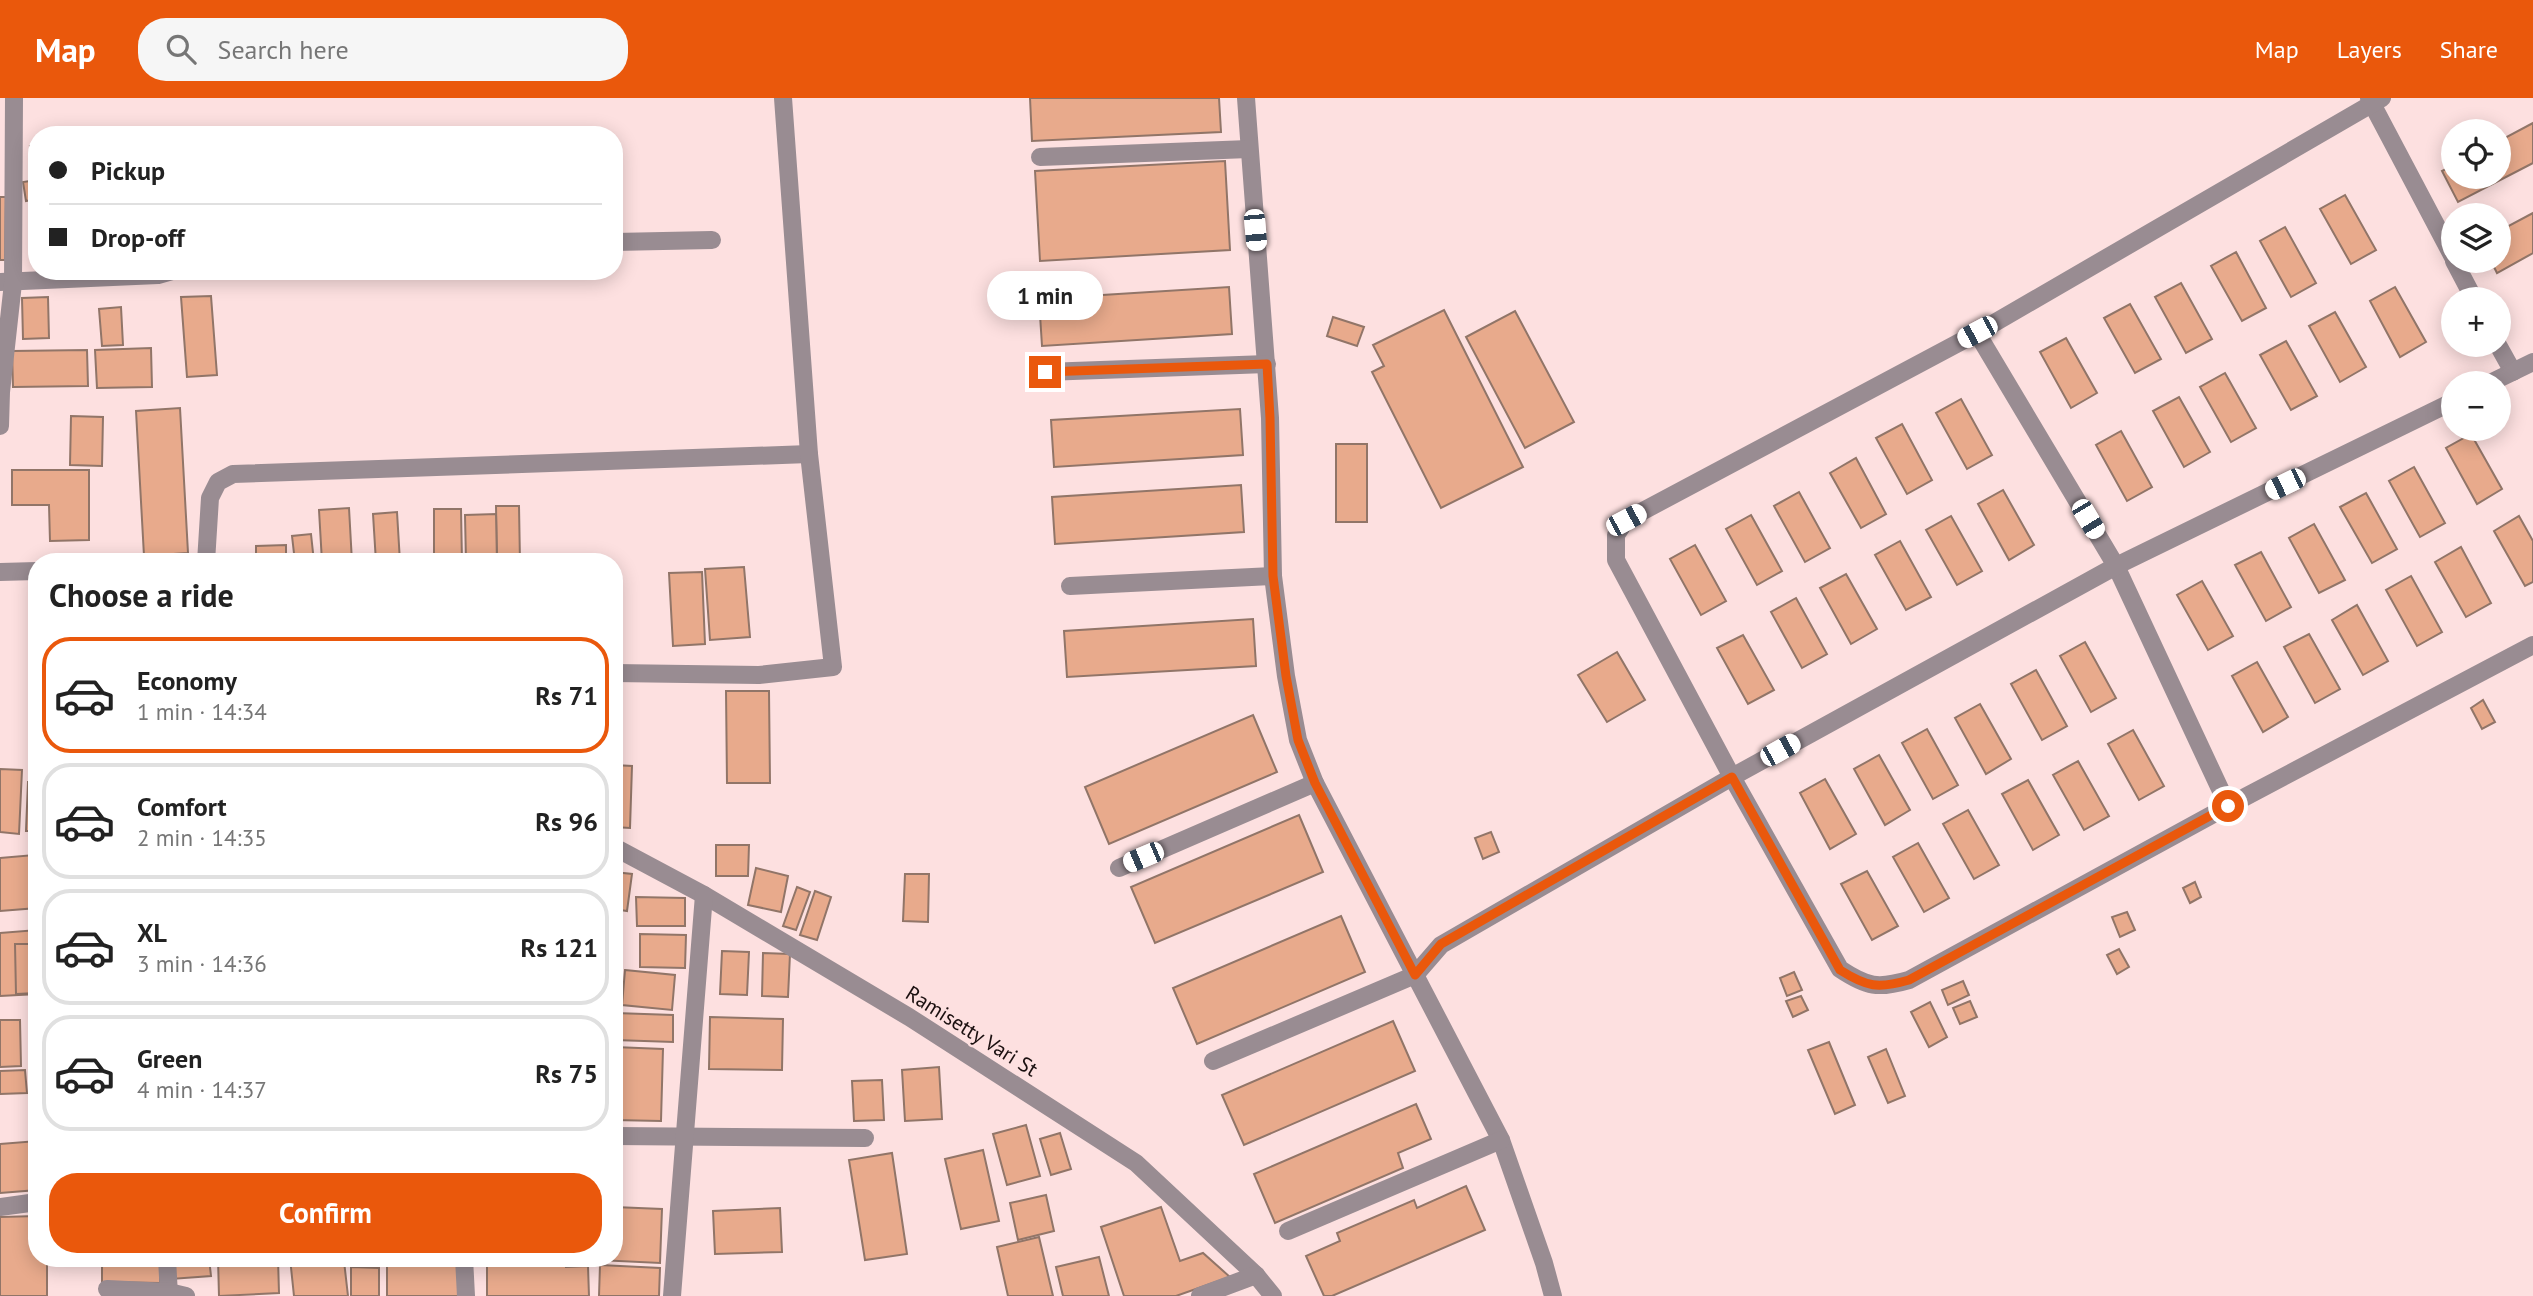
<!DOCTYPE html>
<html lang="en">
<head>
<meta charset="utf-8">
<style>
	:root { --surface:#fff; --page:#f6f6f6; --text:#222; --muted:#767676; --line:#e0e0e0; --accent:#ea580c }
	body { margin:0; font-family:"PT Sans",sans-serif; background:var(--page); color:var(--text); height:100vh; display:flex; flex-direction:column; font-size:26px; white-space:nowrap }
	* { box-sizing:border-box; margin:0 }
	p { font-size:23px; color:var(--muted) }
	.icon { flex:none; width:38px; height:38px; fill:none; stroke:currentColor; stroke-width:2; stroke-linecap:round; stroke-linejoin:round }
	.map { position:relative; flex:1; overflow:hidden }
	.side { position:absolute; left:28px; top:455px; width:595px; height:714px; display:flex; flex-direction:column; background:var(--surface); border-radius:28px; box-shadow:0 4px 18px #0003 }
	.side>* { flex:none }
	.top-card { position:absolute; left:28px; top:28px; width:595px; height:154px; border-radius:28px; box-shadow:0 4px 18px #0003; display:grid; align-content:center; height:154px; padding:0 21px; background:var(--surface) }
	.controls { position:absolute; left:2441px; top:21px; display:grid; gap:14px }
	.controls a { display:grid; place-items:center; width:70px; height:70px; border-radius:50%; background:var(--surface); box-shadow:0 4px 18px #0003; font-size:35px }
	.end { position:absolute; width:32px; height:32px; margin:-16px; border:9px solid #ea580c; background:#fff; box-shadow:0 0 0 4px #fff }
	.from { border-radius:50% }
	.bubble { position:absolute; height:49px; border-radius:24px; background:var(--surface); box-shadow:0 4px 18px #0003; font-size:23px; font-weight:700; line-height:49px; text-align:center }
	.car { position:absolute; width:21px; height:42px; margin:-21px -10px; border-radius:9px; box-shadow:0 0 5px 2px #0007; background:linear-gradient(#fff 24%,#345 0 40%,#fff 0 76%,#345 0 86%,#fff 0) }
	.top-card b { display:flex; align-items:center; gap:24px; height:66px; font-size:26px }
	.top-card b+b { border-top:2px solid var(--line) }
	.top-card i { width:18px; height:18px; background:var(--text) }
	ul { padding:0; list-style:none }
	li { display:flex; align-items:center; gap:21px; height:116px; margin:0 14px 10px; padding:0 7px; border:4px solid var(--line); border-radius:28px }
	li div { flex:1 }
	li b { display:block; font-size:26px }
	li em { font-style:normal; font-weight:700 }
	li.active { border-color:var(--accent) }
	li>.icon { width:63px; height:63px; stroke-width:1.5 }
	h2 { padding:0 21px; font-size:32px; line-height:84px }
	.button { display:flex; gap:14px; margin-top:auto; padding:14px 21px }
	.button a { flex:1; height:80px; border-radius:28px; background:var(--accent); color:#fff; font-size:28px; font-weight:700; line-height:80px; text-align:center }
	header { display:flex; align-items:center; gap:42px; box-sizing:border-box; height:98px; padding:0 35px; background:var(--accent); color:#fff }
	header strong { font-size:33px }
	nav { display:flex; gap:38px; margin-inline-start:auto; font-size:24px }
	.search { width:490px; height:63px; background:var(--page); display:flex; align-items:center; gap:18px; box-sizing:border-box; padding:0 24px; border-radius:28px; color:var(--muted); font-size:26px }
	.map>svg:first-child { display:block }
	.building { fill:#e8aa8c; stroke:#917568; stroke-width:2 }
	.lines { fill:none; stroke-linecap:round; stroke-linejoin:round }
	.minor { stroke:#998c92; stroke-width:18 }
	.route { stroke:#ea580c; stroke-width:9 }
	.labels { text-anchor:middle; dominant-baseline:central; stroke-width:5; stroke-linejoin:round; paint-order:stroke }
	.street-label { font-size:21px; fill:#1b1010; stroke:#fde0e0 }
</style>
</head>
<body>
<header>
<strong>Map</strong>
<div class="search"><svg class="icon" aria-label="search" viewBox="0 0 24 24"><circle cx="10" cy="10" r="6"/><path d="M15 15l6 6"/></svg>Search here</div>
<nav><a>Map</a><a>Layers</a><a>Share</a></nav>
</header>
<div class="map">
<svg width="2533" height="1198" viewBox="0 0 2533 1198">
	<rect width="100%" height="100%" fill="#fde0e0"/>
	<g class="building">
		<path d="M1030,0H1219L1221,34L1032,43Z"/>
		<path d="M2533,25V65L2458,104L2442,73L2454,67V79H2499V43Z"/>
		<path d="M37,46V68L34,69L30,48Z"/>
		<path d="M1225,63L1230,152L1040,163L1035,73Z"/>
		<path d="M37,82V101L26,103L23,84Z"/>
		<path d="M2345,97L2376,152L2351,166L2320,111Z"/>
		<path d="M0,99H6L5,162H0Z"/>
		<path d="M37,115V157H35L31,116Z"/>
		<path d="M2533,115V155L2497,175L2491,163H2499V133Z"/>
		<path d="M2285,129L2316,185L2291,199L2260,143Z"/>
		<path d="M2236,154L2266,210L2242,223L2211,168Z"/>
		<path d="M2181,185L2212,241L2186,255L2155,199Z"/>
		<path d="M1229,189L1232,236L1042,248L1039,201Z"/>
		<path d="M2395,189L2426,244L2400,259L2370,203Z"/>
		<path d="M211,198L217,277L187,279L181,199Z"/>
		<path d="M48,199L49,240L23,241L22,200Z"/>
		<path d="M2130,206L2161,261L2135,275L2104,220Z"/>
		<path d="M121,209L123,247L102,248L99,211Z"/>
		<path d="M1444,212L1523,369L1441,410L1372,274L1384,268L1373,247Z"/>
		<path d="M1515,213L1574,324L1525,350L1466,239Z"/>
		<path d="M2335,214L2366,269L2340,284L2309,228Z"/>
		<path d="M1333,219L1364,229L1357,248L1327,238Z"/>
		<path d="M2066,240L2097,295L2071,310L2040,254Z"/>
		<path d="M2286,243L2317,298L2291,312L2260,257Z"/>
		<path d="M151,250L152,289L97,290L95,252Z"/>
		<path d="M87,252L88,288L13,289L12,253Z"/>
		<path d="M2225,275L2256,330L2231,344L2200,289Z"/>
		<path d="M2179,299L2210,354L2184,369L2153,313Z"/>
		<path d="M1961,301L1992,357L1967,371L1936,315Z"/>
		<path d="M180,310L188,455L144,458L136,313Z"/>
		<path d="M1240,311L1243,357L1054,369L1051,322Z"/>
		<path d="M71,318L103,319L102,368L70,367Z"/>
		<path d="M1902,326L1932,382L1907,396L1876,340Z"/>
		<path d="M2121,333L2152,389L2127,403L2096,347Z"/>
		<path d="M2471,336L2502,391L2477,406L2446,350Z"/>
		<rect x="1336" y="346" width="31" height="78"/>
		<path d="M1856,360L1886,416L1861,430L1830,375Z"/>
		<path d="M2414,369L2445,425L2420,439L2389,383Z"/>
		<path d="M12,372H89V442L50,443L49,407H12Z"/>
		<path d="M1241,387L1244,434L1055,446L1052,399Z"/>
		<path d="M2003,392L2034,447L2009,462L1978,406Z"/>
		<path d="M1799,394L1830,450L1805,464L1774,408Z"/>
		<path d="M2366,395L2397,451L2372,465L2340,409Z"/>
		<path d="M496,408H519L520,464H497Z"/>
		<path d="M349,410L352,464H322L319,412Z"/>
		<path d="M434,411H461L462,464H434Z"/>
		<path d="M397,414L400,464H376L373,416Z"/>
		<path d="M496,416L497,464H466L465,417Z"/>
		<path d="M1751,417L1782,473L1757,487L1726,431Z"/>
		<path d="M1951,418L1982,473L1957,487L1926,432Z"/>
		<path d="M2519,418L2533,443V484L2525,488L2494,433Z"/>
		<path d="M2314,426L2345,482L2319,495L2289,440Z"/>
		<path d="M311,436L314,464H295L292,438Z"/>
		<path d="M1900,443L1931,499L1906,512L1875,457Z"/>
		<path d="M286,447V464H256V448Z"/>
		<path d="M1695,447L1726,503L1701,517L1670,461Z"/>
		<path d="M2461,449L2491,505L2466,519L2435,464Z"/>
		<path d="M2261,454L2291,509L2266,523L2235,467Z"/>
		<path d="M744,469L750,539L710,542L705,471Z"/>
		<path d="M702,474L705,546L673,548L669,475Z"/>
		<path d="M1846,476L1877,531L1851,546L1820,490Z"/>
		<path d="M2411,478L2442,534L2417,548L2386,492Z"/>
		<path d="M2202,483L2233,538L2208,552L2177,497Z"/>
		<path d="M1796,500L1827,556L1802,570L1771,514Z"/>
		<path d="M2357,507L2388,563L2363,577L2332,522Z"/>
		<path d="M1253,521L1256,568L1067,579L1064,533Z"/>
		<path d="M2309,536L2340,591L2315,605L2284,549Z"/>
		<path d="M1743,537L1774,592L1748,606L1717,550Z"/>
		<path d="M2085,544L2116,600L2091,614L2060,558Z"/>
		<path d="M1617,554L1645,602L1607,624L1578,577Z"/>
		<path d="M2257,564L2288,619L2263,634L2232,578Z"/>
		<path d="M2036,572L2067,628L2042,642L2011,586Z"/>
		<path d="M726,593H769L770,685H727Z"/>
		<path d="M2483,602L2495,624L2482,631L2471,610Z"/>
		<path d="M1980,606L2011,661L1986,676L1955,620Z"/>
		<path d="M1253,617L1277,674L1109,746L1085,689Z"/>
		<path d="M1927,631L1958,687L1933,701L1902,645Z"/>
		<path d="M2133,632L2164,688L2139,702L2108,646Z"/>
		<path d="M1879,657L1910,712L1885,727L1854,671Z"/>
		<path d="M2078,663L2109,718L2084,732L2053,677Z"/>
		<path d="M614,667L632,668L630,730L614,729Z"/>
		<path d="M0,671L22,672L19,736L0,734Z"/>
		<path d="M1825,681L1856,736L1830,751L1800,695Z"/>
		<path d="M2028,682L2059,737L2033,752L2002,696Z"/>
		<path d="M28,684H37V733H26Z"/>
		<path d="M1968,712L1999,767L1974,781L1943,726Z"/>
		<path d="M1299,717L1323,774L1155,845L1131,789Z"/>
		<path d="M1491,734L1499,754L1483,761L1475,740Z"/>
		<path d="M1918,745L1949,800L1924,814L1893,759Z"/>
		<path d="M716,747H749L748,778H716Z"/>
		<path d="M34,757L37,810L0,813V760Z"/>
		<path d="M756,770L788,778L781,814L748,807Z"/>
		<path d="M1867,773L1898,828L1872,842L1841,786Z"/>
		<path d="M614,774L632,776L627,813L614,811Z"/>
		<path d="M905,776H929L928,824L903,823Z"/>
		<path d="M2195,784L2201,799L2190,805L2183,790Z"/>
		<path d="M797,789L810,794L796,832L783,828Z"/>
		<path d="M815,793L831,799L817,842L800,837Z"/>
		<path d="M636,799L685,800V828H637Z"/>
		<path d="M2127,814L2135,832L2120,839L2112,819Z"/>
		<path d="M1341,818L1365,874L1197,946L1173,890Z"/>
		<path d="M37,832V896L0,898V835Z"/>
		<path d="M640,836L686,837L685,870L640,869Z"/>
		<path d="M15,846H37V895L16,896Z"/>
		<path d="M2119,851L2129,869L2117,876L2107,857Z"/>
		<path d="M722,853L749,854L747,897L720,896Z"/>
		<path d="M763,855L790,856L788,899L762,898Z"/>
		<path d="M625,872L675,877L672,912L622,907Z"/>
		<path d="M1794,874L1802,892L1787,898L1780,880Z"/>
		<path d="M1963,883L1969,897L1948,907L1942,892Z"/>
		<path d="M1801,898L1808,912L1793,919L1786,903Z"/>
		<path d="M1970,903L1977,919L1960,926L1953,910Z"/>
		<path d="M1930,904L1947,939L1929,949L1911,914Z"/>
		<path d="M615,915L673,917V944L615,942Z"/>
		<path d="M710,919L783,921L782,972L709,971Z"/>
		<path d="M0,922H20L21,968L0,969Z"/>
		<path d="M1393,923L1415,973L1244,1047L1222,997Z"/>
		<path d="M1829,944L1855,1007L1835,1016L1808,952Z"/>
		<path d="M614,949L663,951L661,1023L614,1022Z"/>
		<path d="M1886,951L1905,998L1888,1005L1868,959Z"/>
		<path d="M939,969L942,1021L905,1023L902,972Z"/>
		<path d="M25,972L27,995L0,996V973Z"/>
		<path d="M882,982L884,1022L854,1023L852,983Z"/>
		<path d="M1416,1006L1431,1041L1398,1055L1403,1070L1275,1125L1254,1076Z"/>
		<path d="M1026,1027L1040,1078L1007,1087L993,1036Z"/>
		<path d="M1060,1035L1071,1071L1051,1077L1040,1041Z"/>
		<path d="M37,1043V1092L0,1095V1046Z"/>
		<path d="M983,1052L999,1123L961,1131L945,1061Z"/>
		<path d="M892,1055L907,1156L865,1162L849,1062Z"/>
		<path d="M1466,1088L1485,1132L1332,1198H1324L1306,1158L1340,1143L1337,1135L1414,1102L1417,1110Z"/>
		<path d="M1046,1097L1054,1133L1018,1142L1010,1105Z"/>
		<path d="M614,1109L662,1111L660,1165L577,1161L614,1160Z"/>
		<path d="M1161,1109L1180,1163L1203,1155L1230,1179L1176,1198H1124L1101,1129Z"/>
		<path d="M780,1110L782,1154L715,1156L713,1113Z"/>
		<path d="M37,1118V1160H47V1198H0V1119Z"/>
		<path d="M1039,1139L1053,1198H1008L997,1149Z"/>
		<path d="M1099,1159L1109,1198H1063L1056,1169Z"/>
		<path d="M63,1160H160V1185L102,1184V1163H63Z"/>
		<path d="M169,1160H209L211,1178L171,1181Z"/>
		<path d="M218,1160H278L279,1195L219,1198Z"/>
		<path d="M290,1160H365L344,1163L348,1198H294Z"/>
		<rect x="387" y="1160" width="73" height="38"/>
		<path d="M487,1160H566V1169L588,1168L589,1198H487Z"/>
		<path d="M600,1167L660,1170L659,1198H599Z"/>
		<path d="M351,1169L379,1170V1198H351Z"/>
	</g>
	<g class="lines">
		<g class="minor">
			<path d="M1246,0L1270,320L1273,478L1286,578L1298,642L1315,685L1501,1042L1544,1165L1553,1198"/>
			<path d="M2369,0L2454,161"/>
			<path d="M2382,0L1977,235L1626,422L1616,437V462L1732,679L1840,871C1867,889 1878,891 1909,882L2228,708L2533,547"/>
			<path d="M1040,59L1249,51"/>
			<path d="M614,144L712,142"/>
			<path d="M2454,163L2474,201"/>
			<path d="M0,184L158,177L172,173"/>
			<path d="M1977,235L2116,468L2228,708"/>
			<path d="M2498,247L2513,274"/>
			<path d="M1045,274L1267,266"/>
			<path d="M2490,285L2533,264"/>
			<path d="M0,328L1,294L13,185L14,0"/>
			<path d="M206,464L210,400L218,384L233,376L809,356"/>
			<path d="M0,474L37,473"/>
			<path d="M1070,488L1273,478"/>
			<path d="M614,575L759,577L833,569L809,356L783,0"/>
			<path d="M614,749L704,797L909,919L1136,1065L1256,1177L1273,1198"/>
			<path d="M1119,770L1315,685"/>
			<path d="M1213,963L1415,877L1441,847L1732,679L2116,468L2454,303"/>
			<path d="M614,1038L865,1040"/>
			<path d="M0,1109L37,1104"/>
			<path d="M1288,1133L1501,1042"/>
			<path d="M167,1160L169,1198"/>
			<path d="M464,1160L466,1198"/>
			<path d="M107,1191L169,1194L186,1198"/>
			<path d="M672,1198L704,797"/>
			<path d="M1200,1198L1256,1177"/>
		</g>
	</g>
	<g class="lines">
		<path class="route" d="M1045,274L1267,266L1270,320L1273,478L1286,578L1298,642L1315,685L1415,877L1441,846L1732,679L1840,872C1867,889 1878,891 1909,882L2228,708"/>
	</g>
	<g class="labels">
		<g class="street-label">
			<text transform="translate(972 933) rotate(32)">Ramisetty Vari St</text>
		</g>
	</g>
</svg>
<div class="controls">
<a><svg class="icon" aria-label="locate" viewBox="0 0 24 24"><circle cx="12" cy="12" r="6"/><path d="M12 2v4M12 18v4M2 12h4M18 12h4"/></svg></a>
<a><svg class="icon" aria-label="layers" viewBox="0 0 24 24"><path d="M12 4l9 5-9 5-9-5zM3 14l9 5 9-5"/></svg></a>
<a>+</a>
<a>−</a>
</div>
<i class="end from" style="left:2228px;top:708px"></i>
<i class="end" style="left:1045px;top:274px"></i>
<div class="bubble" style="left:987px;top:173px;width:116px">1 min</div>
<i class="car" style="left:1255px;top:132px;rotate:175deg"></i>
<i class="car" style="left:1977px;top:234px;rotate:242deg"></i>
<i class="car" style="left:2285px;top:386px;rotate:244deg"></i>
<i class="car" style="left:2088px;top:421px;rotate:149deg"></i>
<i class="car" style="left:1626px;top:422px;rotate:62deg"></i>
<i class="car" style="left:1780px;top:652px;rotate:61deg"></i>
<i class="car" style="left:1143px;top:759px;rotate:247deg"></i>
<div class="top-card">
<b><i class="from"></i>Pickup</b>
<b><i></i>Drop-off</b>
</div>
<section class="side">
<h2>Choose a ride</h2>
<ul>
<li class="active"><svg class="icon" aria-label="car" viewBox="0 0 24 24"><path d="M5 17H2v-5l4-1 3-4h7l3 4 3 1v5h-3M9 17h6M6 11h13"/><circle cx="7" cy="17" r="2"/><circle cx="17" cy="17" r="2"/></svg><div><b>Economy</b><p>1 min · 14:34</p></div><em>Rs 71</em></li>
<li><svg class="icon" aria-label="car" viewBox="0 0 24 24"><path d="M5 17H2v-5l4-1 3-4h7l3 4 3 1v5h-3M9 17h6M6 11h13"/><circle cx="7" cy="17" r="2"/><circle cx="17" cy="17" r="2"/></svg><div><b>Comfort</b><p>2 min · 14:35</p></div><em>Rs 96</em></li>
<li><svg class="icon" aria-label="car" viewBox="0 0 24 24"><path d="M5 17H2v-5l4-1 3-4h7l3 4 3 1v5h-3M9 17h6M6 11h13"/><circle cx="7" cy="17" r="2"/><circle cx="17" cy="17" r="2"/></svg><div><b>XL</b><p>3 min · 14:36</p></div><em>Rs 121</em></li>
<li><svg class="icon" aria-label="car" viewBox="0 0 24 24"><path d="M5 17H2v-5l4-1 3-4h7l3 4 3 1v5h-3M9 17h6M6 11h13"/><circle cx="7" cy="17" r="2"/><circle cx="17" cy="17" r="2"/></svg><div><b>Green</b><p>4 min · 14:37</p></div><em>Rs 75</em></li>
</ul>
<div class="button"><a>Confirm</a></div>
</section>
</div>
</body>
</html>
